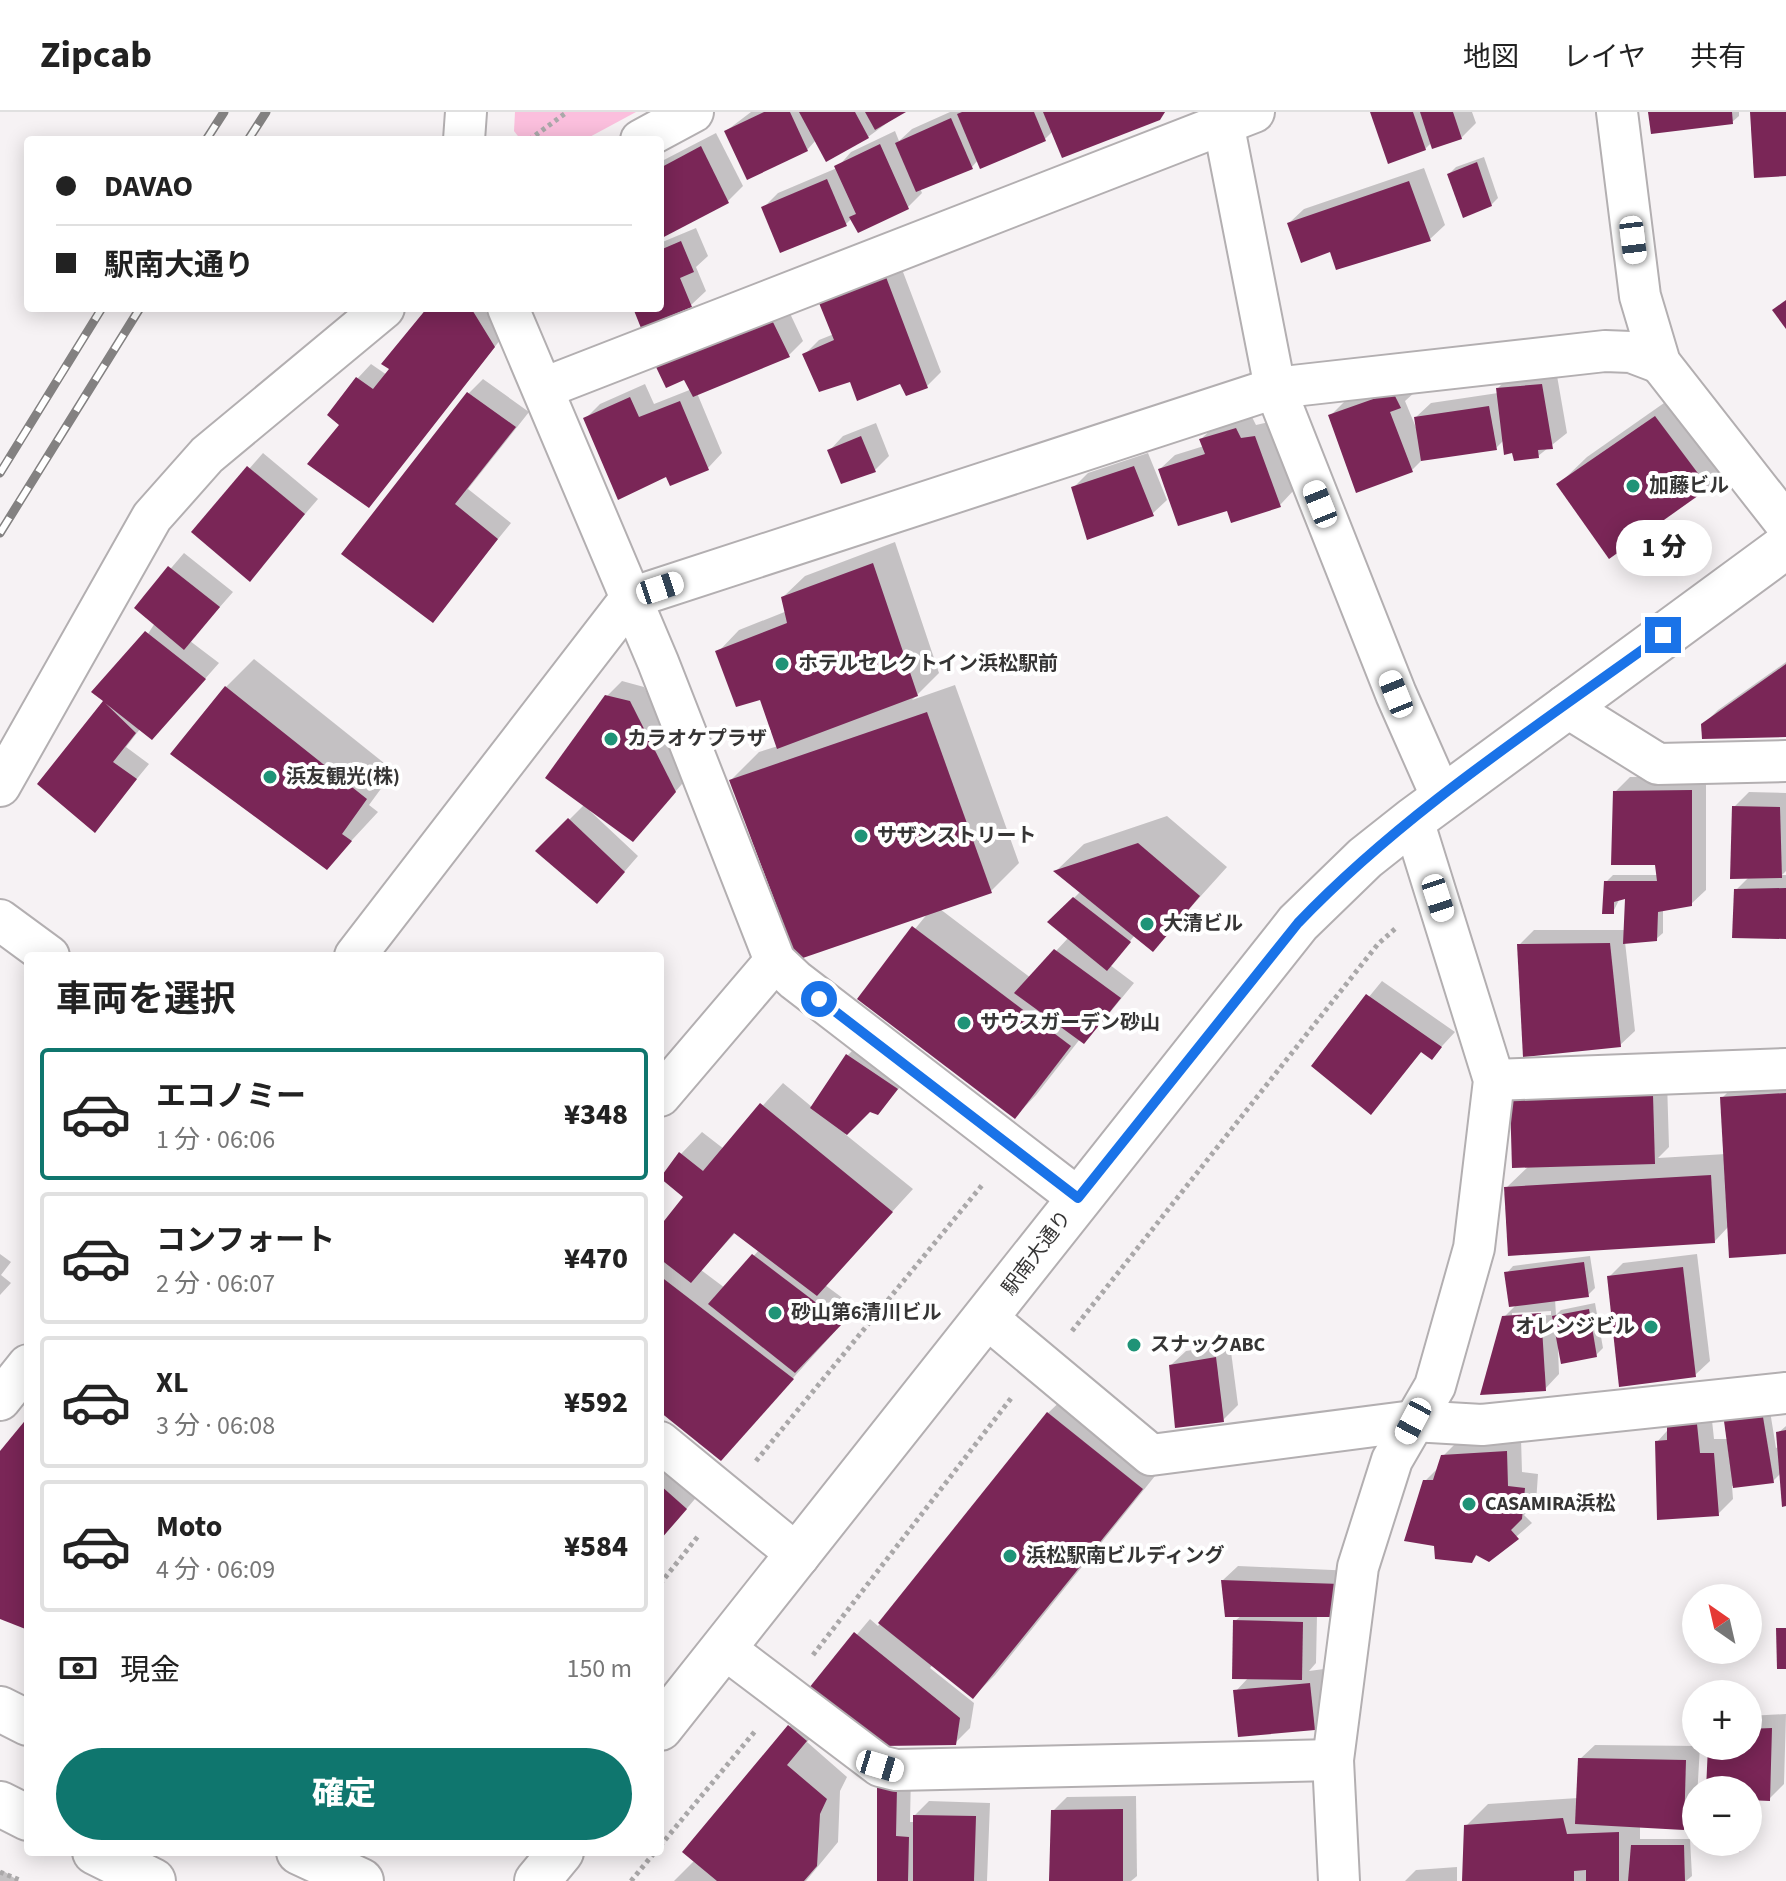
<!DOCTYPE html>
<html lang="ja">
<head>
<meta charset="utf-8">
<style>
	:root { --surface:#fff; --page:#f2f2f2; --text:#222; --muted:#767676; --line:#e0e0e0; --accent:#0f766e }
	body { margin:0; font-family:"Source Sans 3","Noto Sans JP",sans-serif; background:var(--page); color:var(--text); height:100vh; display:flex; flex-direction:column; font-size:30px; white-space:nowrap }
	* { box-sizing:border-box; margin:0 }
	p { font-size:26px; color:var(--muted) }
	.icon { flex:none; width:44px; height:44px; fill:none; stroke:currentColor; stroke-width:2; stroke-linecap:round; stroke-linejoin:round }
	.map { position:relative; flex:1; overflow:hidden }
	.side { position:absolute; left:24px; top:840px; width:640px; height:904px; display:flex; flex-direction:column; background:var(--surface); border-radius:8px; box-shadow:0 4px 20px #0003 }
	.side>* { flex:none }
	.banner { position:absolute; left:24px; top:24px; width:640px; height:176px; border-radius:8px; box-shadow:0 4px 20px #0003; display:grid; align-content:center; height:176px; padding:0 32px; background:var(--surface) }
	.needle { width:52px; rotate:326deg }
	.tools { position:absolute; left:1682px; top:1472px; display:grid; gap:16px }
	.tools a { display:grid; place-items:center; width:80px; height:80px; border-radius:50%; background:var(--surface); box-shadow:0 4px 20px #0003; font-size:40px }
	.end { position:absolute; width:36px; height:36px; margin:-18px; border:10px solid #1a73e8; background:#fff; box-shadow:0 0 0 4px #fff }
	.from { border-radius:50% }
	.bubble { position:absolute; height:56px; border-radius:28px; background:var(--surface); box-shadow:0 4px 20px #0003; font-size:26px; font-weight:800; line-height:56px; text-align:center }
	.car { position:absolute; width:24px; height:48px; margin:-24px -12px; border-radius:10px; box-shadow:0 0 6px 2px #0007; background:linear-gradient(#fff 24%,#345 0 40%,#fff 0 76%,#345 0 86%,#fff 0) }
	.banner b { display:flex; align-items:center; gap:28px; height:76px; font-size:30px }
	.banner b+b { border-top:2px solid var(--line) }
	.banner i { width:20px; height:20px; background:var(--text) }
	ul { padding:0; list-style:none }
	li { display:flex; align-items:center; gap:24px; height:132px; margin:0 16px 12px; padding:0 16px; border:4px solid var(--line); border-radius:8px }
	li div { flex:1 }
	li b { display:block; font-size:30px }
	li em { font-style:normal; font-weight:800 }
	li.selected { border-color:var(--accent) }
	li>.icon { width:72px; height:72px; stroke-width:1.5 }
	h2 { padding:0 32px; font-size:36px; line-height:96px }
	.pay { display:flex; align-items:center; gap:20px; height:88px; padding:0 32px; font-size:30px }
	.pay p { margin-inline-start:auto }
	.cta { display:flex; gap:16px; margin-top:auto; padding:16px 32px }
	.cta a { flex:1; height:92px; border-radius:48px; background:var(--accent); color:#fff; font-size:32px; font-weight:800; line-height:92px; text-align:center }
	header { display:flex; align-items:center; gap:48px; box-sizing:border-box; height:112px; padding:0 40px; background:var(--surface); border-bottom:2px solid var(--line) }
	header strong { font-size:38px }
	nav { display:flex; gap:44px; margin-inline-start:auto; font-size:28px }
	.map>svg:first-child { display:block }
	.green { fill:#fbbfdd }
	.shadow { fill:#0003; fill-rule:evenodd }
	.building { fill:#7a2657 }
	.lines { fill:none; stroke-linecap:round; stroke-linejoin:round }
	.street-casing { stroke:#b3afb1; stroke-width:44 }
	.secondary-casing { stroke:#b3afb1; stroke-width:48 }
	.path { stroke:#aaa8a9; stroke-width:5; stroke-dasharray:4 4; stroke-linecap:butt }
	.street { stroke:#fff; stroke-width:40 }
	.secondary { stroke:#fff; stroke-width:44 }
	.rail-casing { stroke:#838181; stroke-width:9 }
	.rail { stroke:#fff; stroke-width:6; stroke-dasharray:18; stroke-linecap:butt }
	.route { stroke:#1a73e8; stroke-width:10 }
	.poi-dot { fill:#1f9377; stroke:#fff; stroke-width:3 }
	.labels { text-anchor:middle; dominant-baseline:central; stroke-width:8; stroke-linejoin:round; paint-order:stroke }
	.poi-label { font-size:20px; font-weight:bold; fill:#363535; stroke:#fff; text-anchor:start }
	.street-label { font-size:20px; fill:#363535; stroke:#fff }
</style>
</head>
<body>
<header>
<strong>Zipcab</strong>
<nav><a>地図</a><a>レイヤ</a><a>共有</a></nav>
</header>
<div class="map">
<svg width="1786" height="1769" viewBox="0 0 1786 1769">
	<rect width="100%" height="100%" fill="#f6f2f4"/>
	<path class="green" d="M515,0H636L584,28H521L514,19Z"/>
	<g class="shadow">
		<path d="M751,0H902L868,25L816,28L807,38L726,19Z"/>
		<path d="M950,0H1165L1159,6L1053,19L1045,27L978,48L972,55L920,76L922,81L908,95L852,106L846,112L764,95L778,81L837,56L851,40L895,19L899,29L912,17Z"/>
		<path d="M1372,0H1472L1476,11L1461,26L1432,30L1425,37Z"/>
		<path d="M1650,0H1739V4L1732,10Z"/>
		<path d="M716,21L743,74L728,89L660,124V50Z"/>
		<path d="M1484,45L1498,86L1491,93L1449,62L1456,55Z"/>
		<path d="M1424,56L1445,113L1430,127L1337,156L1331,138L1289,111L1304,97Z"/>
		<path d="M696,116L708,144L696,155L706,179L691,193L642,214L635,196H660V131Z"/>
		<path d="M900,152L941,260L927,274L804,243L819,228L834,222L822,192L836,177Z"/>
		<path d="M786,193L803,229L788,244L697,281L722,341L708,356L667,362L585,307L600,292L645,272L654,292L692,277L685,265L659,255L673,241ZM780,200L674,249V245Z"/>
		<path d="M430,196H484L501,227L368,393L342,313L357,267L371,252L387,263Z"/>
		<path d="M1556,258L1567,321L1538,344L1504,328L1496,336L1423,347L1412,358L1330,304L1345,289L1408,266L1415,280L1405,289L1417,318L1416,305L1431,291L1498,281V276L1512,262Z"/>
		<path d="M483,267L529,300L468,377L511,411L432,508L469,281Z"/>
		<path d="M1684,277L1736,347L1708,375L1559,372L1587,345Z"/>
		<path d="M1251,303L1256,313L1269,310L1294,378L1280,393L1228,397L1160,357L1175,343L1204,334L1201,327L1216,313Z"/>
		<path d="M876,311L889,344L875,358L829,339L843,324Z"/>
		<path d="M263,341L318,387L249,467L194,420Z"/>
		<path d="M1148,341L1167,388L1152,402L1073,376L1088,361Z"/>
		<path d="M895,430L939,561L912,588L955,573L1019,751L991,779L940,797L1031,866L1069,825L1050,810L1081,779L1056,759L1084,732L1167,704L1227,755L1153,837L1135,823L1110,853L1134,871L1098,915L1083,929L1080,927L1036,983L1015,1005L859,886L928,801L731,668L759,640L778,634L761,585L718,540L739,518L787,499L783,485L805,464Z"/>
		<path d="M184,441L233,480L190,529L219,551L166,611L140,617L126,635L149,652L94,719L40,672L105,588L155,511L137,496Z"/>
		<path d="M254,547L394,659L369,693L378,700L327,755L226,575Z"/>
		<path d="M1786,550V623L1703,613L1718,598Z"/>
		<path d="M622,569L644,575L689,664L633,728L591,697L590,699L638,744L611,775L538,739L585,692L607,584Z"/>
		<path d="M1706,664V778L1691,792L1663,797V821L1656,827L1625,830L1635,919L1620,933L1519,833L1534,818H1626L1627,785L1620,786L1613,800L1606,770L1613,763H1658L1657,751L1615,680L1630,665Z"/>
		<path d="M1749,680L1786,681V759L1782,763H1786V825L1736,778L1750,764L1734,695Z"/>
		<path d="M1382,869L1455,920L1432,945L1422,939L1371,1000L1313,953Z"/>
		<path d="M862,929L911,962L878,1001L870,998L845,1022L913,1077L825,1173L856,1196L721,1346L660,1298V1117L686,1085L681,1042L702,1020L724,1037L783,971L812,995L848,943ZM736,1120L759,1138L725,1176L701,1158Z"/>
		<path d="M1786,962V1140L1729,1114L1714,1130L1506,1076L1529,1054L1527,974L1667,969L1669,1035L1658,1046L1726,1042L1722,986L1744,964Z"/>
		<path d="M0,1142L11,1150L1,1163L11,1171L0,1183Z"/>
		<path d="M1697,1142L1710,1249L1695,1263L1609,1165L1623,1151Z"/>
		<path d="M1590,1144L1595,1176L1588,1183L1555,1187L1556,1203L1561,1198L1595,1191L1603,1236L1596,1243L1558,1236L1559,1262L1545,1277L1504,1205L1517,1192L1507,1161L1513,1154ZM1551,1199V1203L1512,1205V1201Z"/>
		<path d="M1230,1232L1238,1293L1223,1308L1171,1253L1186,1239Z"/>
		<path d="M1070,1280L1163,1354L995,1563L973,1585L933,1552L930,1556L974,1591L970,1616L955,1631L812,1576L870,1507L878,1514L1048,1301Z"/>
		<path d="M1711,1299L1714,1327H1728L1726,1310L1733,1303L1770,1299L1776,1336L1779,1335L1778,1321L1786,1314V1392L1781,1361L1773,1369L1732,1374L1733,1387L1718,1402L1657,1330L1684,1300Z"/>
		<path d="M1521,1326L1522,1360L1538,1362L1536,1391L1524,1403L1532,1411L1489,1448L1478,1442L1471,1449L1436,1432L1425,1369L1440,1354L1443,1344L1458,1329Z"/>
		<path d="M660,1346L700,1381L660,1428Z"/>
		<path d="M1238,1454L1355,1459L1317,1503L1316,1551L1309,1559L1324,1557L1328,1601L1314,1616L1236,1579L1249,1565L1235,1509L1242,1503L1223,1468Z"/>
		<path d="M811,1593L827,1607L807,1630L847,1665L840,1679L838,1730L806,1769H674L695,1748L789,1615Z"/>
		<path d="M1786,1602L1784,1672L1769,1687H1759L1754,1723L1748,1729V1678H1708L1710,1634H1748V1604Z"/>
		<path d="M1595,1633L1700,1634L1696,1703L1684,1716L1640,1713V1727H1690L1692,1764L1686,1769H1464L1466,1714L1488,1692L1578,1686L1580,1647Z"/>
		<path d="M911,1661L910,1710H915V1703L929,1689L990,1691L987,1769H879V1675Z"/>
		<path d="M1136,1684L1137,1764L1131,1769H1051L1053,1699L1067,1685Z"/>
		<path d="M1457,1755V1769H1405L1416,1758Z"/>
		<path d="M0,1759L5,1760L19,1769H0Z"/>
	</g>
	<g class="building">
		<path d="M764,0H790L808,39L747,68L724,19Z"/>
		<path d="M799,0H855L869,26L826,50Z"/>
		<path d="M865,0H906L875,18Z"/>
		<path d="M962,0H1034L1046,29L980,57L957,2Z"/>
		<path d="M1043,0H1165L1160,8L1062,46Z"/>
		<path d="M1370,0H1413L1426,38L1388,52Z"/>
		<path d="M1420,0H1453L1462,27L1432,37Z"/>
		<path d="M1648,0H1732L1733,12L1651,22Z"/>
		<path d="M1750,0H1786V64L1754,66Z"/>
		<path d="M951,6L973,57L916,80L895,31Z"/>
		<path d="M880,32L909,97L858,121L849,105L856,102L834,54Z"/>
		<path d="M701,34L729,91L660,127V56Z"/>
		<path d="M1477,50L1492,94L1463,106L1447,62Z"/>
		<path d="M827,67L847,114L780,141L761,95Z"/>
		<path d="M1409,69L1431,129L1336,158L1330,140L1301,151L1287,111Z"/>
		<path d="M681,129L694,160L680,166L692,195L641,216L633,196H660V138Z"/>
		<path d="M886,165L928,276L906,284L900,272L857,289L850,270L819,280L802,242L834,228L819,191Z"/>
		<path d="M1786,188V217L1772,198Z"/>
		<path d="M427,196H471L495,235L369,396L307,352L339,313L327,303L356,265L373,277L389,257L381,252Z"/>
		<path d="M771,206L790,245L693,285L684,268L666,276L656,255Z"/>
		<path d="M1542,272L1553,337L1538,338L1539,346L1514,349L1512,341L1504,343L1496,276Z"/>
		<path d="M467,280L516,315L455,392L498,427L433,511L341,442Z"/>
		<path d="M1393,280L1401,296L1390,300L1413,360L1356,381L1328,303Z"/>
		<path d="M630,285L639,305L680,289L709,358L670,374L666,365L618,388L583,306Z"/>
		<path d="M1489,294L1497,338L1421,349L1414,305Z"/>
		<path d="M1655,304L1709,376L1609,447L1556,372Z"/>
		<path d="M1236,316L1241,326L1255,324L1281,395L1231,411L1227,399L1178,414L1158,357L1205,342L1199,327Z"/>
		<path d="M861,324L876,360L841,372L827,338Z"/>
		<path d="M247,354L305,402L250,470L191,420Z"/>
		<path d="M1134,354L1154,404L1087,428L1071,375Z"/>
		<path d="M873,451L918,584L777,637L760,588L736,595L715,539L787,511L781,485Z"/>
		<path d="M168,454L220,495L184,538L134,496Z"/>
		<path d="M145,519L206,567L152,628L105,591L136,621L113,650L137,667L95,721L37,672L103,589L91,580Z"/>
		<path d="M1786,552V625L1702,627L1701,612Z"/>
		<path d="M225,574L367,687L342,722L352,729L327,758L170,642Z"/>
		<path d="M605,583L630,589L676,680L633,730L545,666Z"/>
		<path d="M927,600L992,781L797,848L729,668Z"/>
		<path d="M1692,678V794L1658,800L1657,829L1623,832L1625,787L1614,790V802H1602L1604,769H1657L1655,753H1611L1613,679Z"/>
		<path d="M1732,694L1780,695L1782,766L1730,767Z"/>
		<path d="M568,706L625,760L597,792L535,739Z"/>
		<path d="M1138,731L1200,784L1153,840L1053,759Z"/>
		<path d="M1786,776V827L1732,826L1734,777Z"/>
		<path d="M1073,785L1131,830L1107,859L1047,810Z"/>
		<path d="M912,814L1071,934L1015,1007L857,887Z"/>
		<path d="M1610,831L1621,935L1523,945L1517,832Z"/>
		<path d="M1054,837L1121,886L1084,932L1014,881Z"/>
		<path d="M1366,882L1442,935L1432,948L1421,940L1371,1003L1311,954Z"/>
		<path d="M846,942L898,977L878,1003L870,1000L847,1023L810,996Z"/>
		<path d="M1786,981V1142L1729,1146L1720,985Z"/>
		<path d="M1653,983L1655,1052L1512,1056L1510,987Z"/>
		<path d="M760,991L893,1100L817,1184L734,1121L691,1171L660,1147V1114L683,1085L660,1066L679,1040L703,1059Z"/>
		<path d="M1711,1063L1715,1131L1508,1144L1504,1075Z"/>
		<path d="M752,1142L843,1211L795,1261L708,1192Z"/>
		<path d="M1584,1150L1589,1185L1509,1195L1504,1160Z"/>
		<path d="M1683,1155L1696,1265L1619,1275L1607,1164Z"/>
		<path d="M660,1164L794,1267L721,1349L660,1300Z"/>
		<path d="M1589,1197L1597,1245L1561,1252L1552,1204Z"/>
		<path d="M1541,1201L1546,1279L1480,1283L1502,1204Z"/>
		<path d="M1216,1245L1224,1310L1175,1316L1169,1253Z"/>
		<path d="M1047,1300L1143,1377L973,1587L878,1511Z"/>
		<path d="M28,1305V1518L0,1507V1339Z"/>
		<path d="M1763,1305L1774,1371L1733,1376L1724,1309Z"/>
		<path d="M1697,1312L1700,1341H1714L1719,1404L1657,1408L1655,1329L1667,1328V1314Z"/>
		<path d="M1786,1318V1394L1782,1395L1776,1320Z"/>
		<path d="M1507,1339L1508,1374L1525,1376L1522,1407L1511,1418L1519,1427L1489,1450L1476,1443L1472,1451L1435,1447L1434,1434L1404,1429L1423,1368H1433L1441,1343Z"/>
		<path d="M660,1373L687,1397L660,1428Z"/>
		<path d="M1221,1468L1341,1472L1334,1505H1225Z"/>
		<path d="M1233,1508L1303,1510L1302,1568L1232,1567Z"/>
		<path d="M1776,1516H1786V1557H1777Z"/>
		<path d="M854,1520L960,1606L956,1633L883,1634L809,1576Z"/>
		<path d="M1310,1571L1315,1618L1238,1625L1233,1578Z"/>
		<path d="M788,1613L807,1629L787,1653L827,1687L820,1702L817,1754L804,1769H717L682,1740Z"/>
		<path d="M1772,1616L1770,1689L1748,1688V1678H1706L1708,1634H1748V1617Z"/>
		<path d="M1578,1646L1686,1648L1684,1718L1575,1712Z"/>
		<path d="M877,1674L897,1675L896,1724L909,1725L908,1769H877Z"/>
		<path d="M1123,1697V1769H1049L1051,1698Z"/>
		<path d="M913,1703L976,1704L974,1769H913Z"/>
		<path d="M1563,1706L1567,1722L1619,1720V1769H1586V1758L1574,1759V1769H1462L1464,1713Z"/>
		<path d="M1703,1730H1742L1740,1740L1703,1738Z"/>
		<path d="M1631,1733H1684L1685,1769H1628Z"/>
	</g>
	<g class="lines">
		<g class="street-casing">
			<g id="street">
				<path d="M1221,0L1275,276L1396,582L1442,686"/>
				<path d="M1617,0L1640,184L1660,251L1786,412"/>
				<path d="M464,28L466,0"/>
				<path d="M641,28L693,0"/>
				<path d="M508,196L658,550L775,849L795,868L1078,1086"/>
				<path d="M544,276L1254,0"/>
				<path d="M1565,594L1658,652L1786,649"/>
				<path d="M0,674L152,405L207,343L384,196"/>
				<path d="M0,808L49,844"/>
				<path d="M355,844L631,486L1275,276L1605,239L1631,240L1660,251"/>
				<path d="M1494,968L1786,957"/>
				<path d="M660,984L775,849"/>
				<path d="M987,1206L1151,1343L1413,1309L1482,1313L1786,1281"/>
				<path d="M0,1288L28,1253"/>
				<path d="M660,1330L799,1444"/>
				<path d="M724,1536L880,1654L896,1658L1333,1648"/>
				<path d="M1339,1769L1333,1648L1358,1455L1392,1348L1435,1274L1474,1136L1494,968L1413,708"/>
			</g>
		</g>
		<g class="secondary-casing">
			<g id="secondary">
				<path d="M0,1597L28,1611"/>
				<path d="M660,1616L1298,811L1365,746L1413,708L1786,434"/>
				<path d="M0,1692L28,1706"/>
				<path d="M95,1740L153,1769"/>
				<path d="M299,1740L361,1769"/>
				<path d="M537,1769L561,1740"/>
			</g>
		</g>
		<g class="path">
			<path d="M529,28L567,0"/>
			<path d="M1072,1219L1378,832L1396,816"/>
			<path d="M756,1349L983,1072"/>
			<path d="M660,1472L699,1423"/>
			<path d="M813,1543L1012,1285"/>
			<path d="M660,1734L756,1618"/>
			<path d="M0,1760L22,1769"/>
			<path d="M631,1769L655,1740"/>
		</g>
		<use href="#street" class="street"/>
		<use href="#secondary" class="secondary"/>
		<g class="rail-casing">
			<g id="rail">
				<path d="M206,28L224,0"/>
				<path d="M248,28L266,0"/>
				<path d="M0,361L102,196"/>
				<path d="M0,421L140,196"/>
			</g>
		</g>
		<use href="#rail" class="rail"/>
	</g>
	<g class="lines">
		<path class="route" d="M819,887L1078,1086L1298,811C1405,699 1539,613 1663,523"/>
	</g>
	<g class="poi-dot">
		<circle cx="1633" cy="374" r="8"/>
		<circle cx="782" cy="552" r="8"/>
		<circle cx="611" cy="627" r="8"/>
		<circle cx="270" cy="665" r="8"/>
		<circle cx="861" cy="724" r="8"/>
		<circle cx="1147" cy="812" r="8"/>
		<circle cx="964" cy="911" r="8"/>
		<circle cx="775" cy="1201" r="8"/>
		<circle cx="1651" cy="1215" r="8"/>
		<circle cx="1134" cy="1233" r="8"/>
		<circle cx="1469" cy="1392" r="8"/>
		<circle cx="1010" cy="1444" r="8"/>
	</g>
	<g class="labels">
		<g class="poi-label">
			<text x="1649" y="374">加藤ビル</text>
			<text x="798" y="552">ホテルセレクトイン浜松駅前</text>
			<text x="627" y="627">カラオケプラザ</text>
			<text x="286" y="665">浜友観光(株)</text>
			<text x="877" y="724">サザンストリート</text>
			<text x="1163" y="812">大清ビル</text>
			<text x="980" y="911">サウスガーデン砂山</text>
			<text x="791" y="1201">砂山第6清川ビル</text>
			<text x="1635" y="1215" text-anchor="end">オレンジビル</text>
			<text x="1150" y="1233">スナックABC</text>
			<text x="1485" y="1392">CASAMIRA浜松</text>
			<text x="1026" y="1444">浜松駅南ビルディング</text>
		</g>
		<g class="street-label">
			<text transform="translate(1037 1141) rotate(-53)">駅南大通り</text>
		</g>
	</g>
</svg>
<div class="tools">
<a><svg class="needle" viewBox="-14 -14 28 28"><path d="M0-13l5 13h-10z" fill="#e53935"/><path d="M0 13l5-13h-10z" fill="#767676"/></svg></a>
<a>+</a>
<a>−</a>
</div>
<i class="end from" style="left:819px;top:887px"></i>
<i class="end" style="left:1663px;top:523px"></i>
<div class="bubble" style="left:1616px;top:408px;width:96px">1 分</div>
<i class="car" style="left:1633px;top:128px;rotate:173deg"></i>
<i class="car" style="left:1320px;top:392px;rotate:338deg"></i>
<i class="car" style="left:660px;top:476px;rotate:72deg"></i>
<i class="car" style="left:1396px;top:582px;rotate:338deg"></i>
<i class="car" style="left:1438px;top:786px;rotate:162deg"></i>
<i class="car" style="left:1413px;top:1309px;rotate:208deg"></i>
<i class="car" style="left:880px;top:1654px;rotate:107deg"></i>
<div class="banner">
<b><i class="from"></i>DAVAO</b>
<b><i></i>駅南大通り</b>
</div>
<section class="side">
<h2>車両を選択</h2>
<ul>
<li class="selected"><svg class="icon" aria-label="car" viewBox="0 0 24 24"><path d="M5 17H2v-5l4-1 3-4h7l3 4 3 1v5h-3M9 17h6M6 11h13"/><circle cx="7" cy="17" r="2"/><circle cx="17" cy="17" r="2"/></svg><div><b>エコノミー</b><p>1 分 · 06:06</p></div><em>¥348</em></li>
<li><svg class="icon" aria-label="car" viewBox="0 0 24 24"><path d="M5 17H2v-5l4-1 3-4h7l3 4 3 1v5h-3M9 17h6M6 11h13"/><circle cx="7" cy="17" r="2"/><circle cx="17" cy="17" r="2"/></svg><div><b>コンフォート</b><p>2 分 · 06:07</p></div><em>¥470</em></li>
<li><svg class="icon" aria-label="car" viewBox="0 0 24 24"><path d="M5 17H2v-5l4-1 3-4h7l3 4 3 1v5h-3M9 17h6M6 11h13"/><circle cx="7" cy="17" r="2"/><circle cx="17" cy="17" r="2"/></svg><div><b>XL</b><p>3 分 · 06:08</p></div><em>¥592</em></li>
<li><svg class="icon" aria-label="car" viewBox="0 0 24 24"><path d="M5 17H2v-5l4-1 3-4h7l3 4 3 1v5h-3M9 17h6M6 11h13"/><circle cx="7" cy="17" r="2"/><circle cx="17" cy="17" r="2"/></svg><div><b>Moto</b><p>4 分 · 06:09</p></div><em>¥584</em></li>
</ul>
<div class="pay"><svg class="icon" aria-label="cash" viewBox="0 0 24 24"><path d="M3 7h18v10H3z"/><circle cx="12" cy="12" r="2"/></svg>現金<p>150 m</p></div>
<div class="cta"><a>確定</a></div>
</section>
</div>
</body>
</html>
